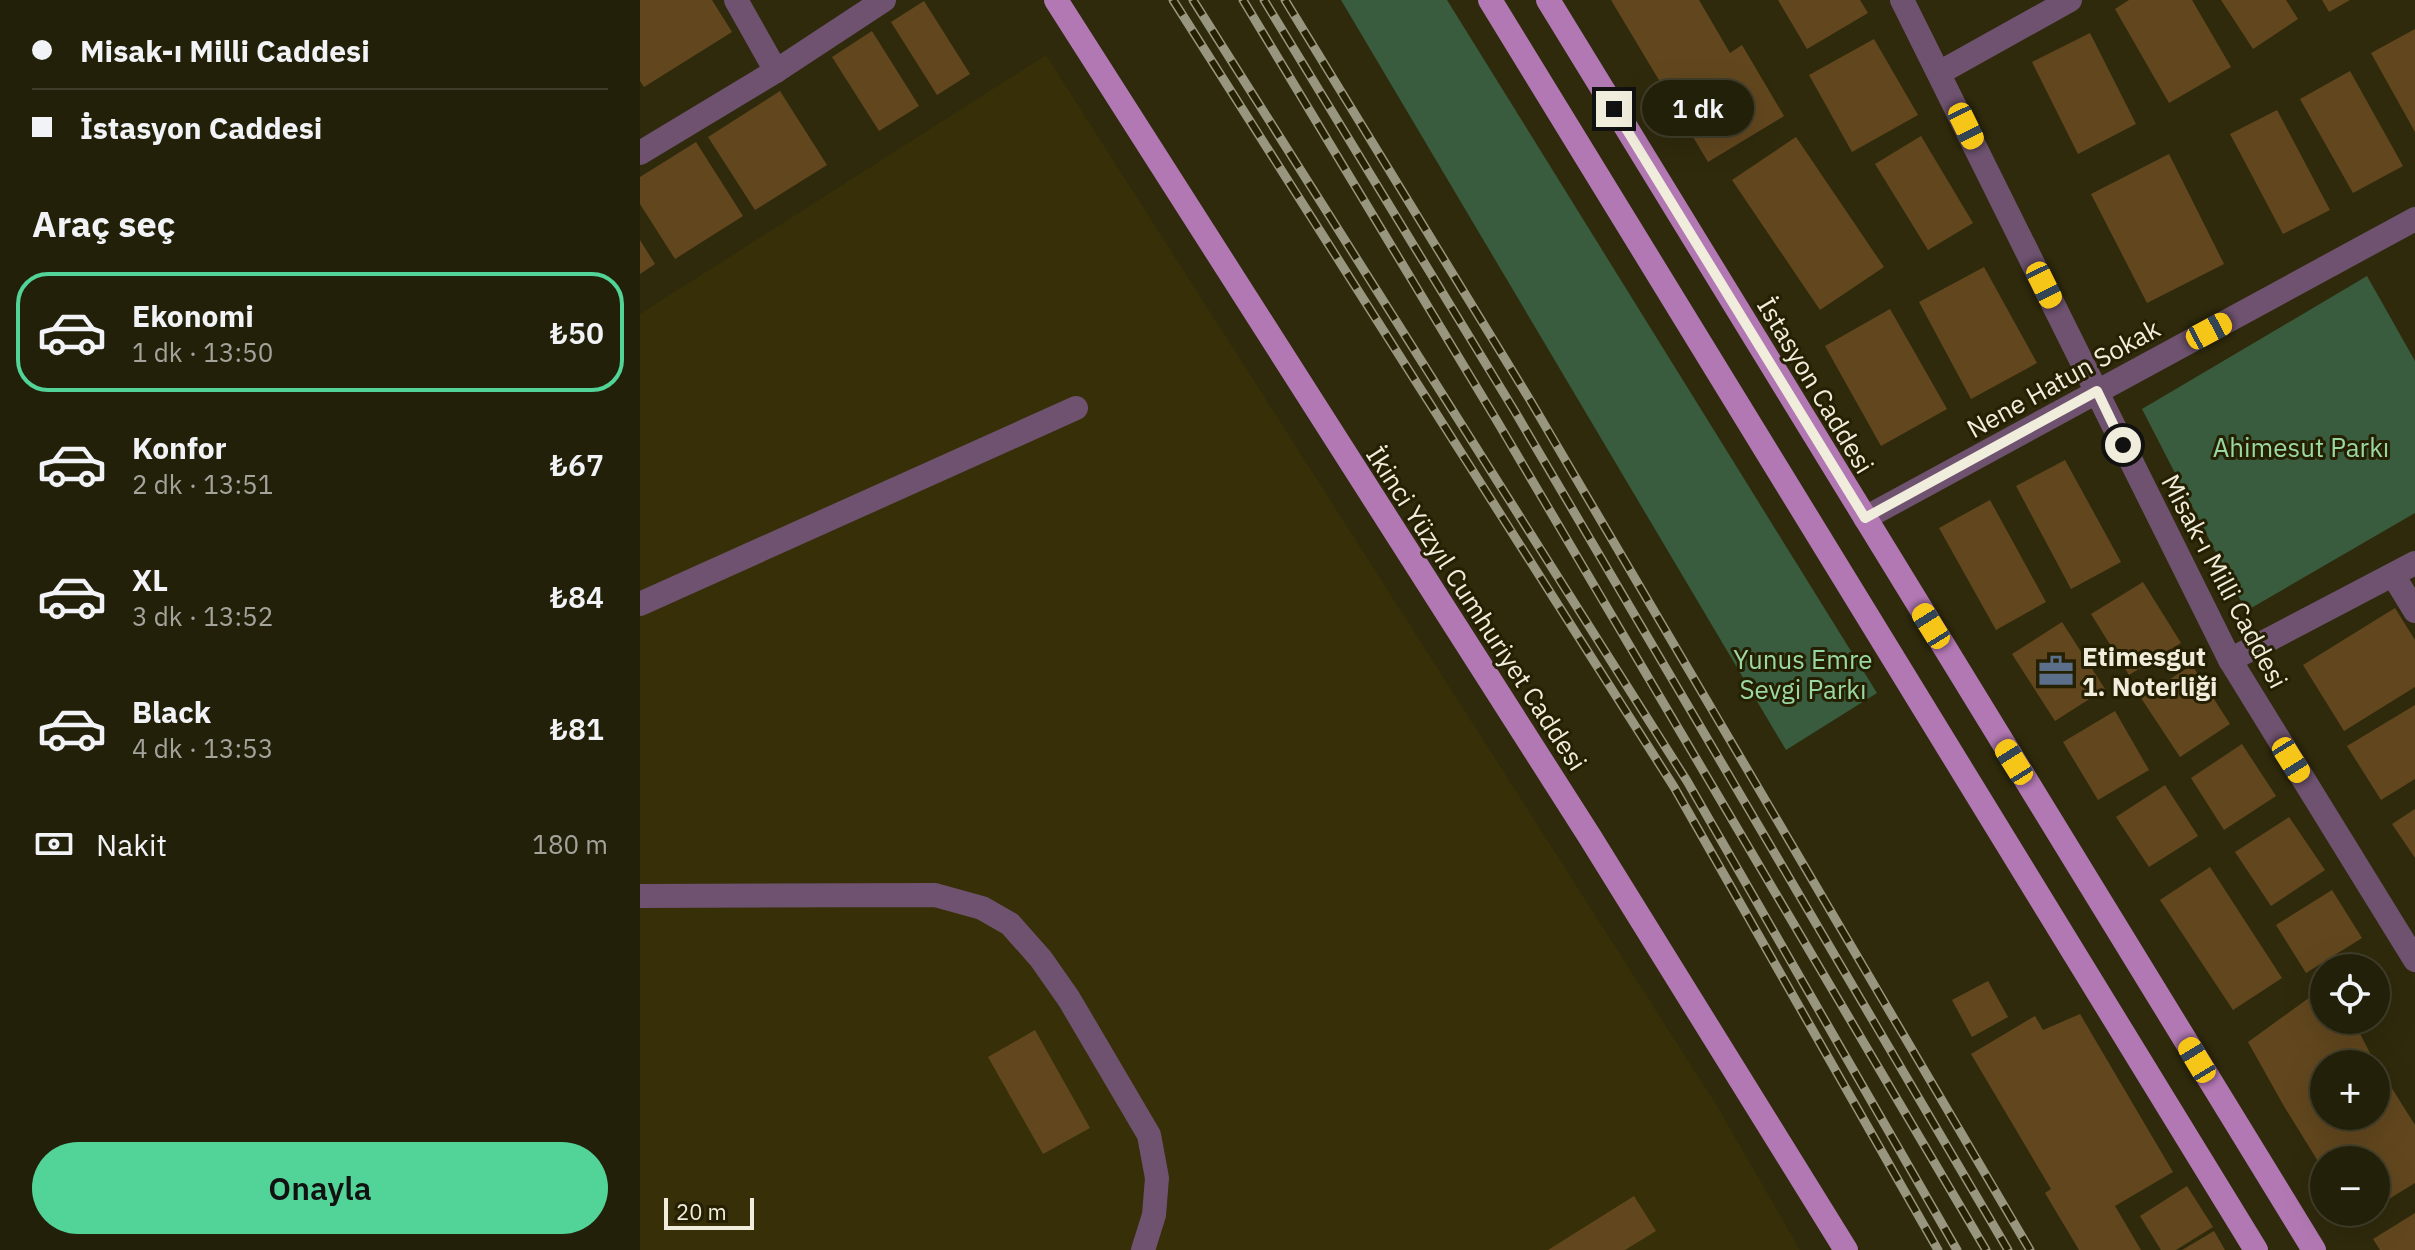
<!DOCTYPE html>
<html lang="tr">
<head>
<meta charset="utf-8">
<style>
	:root { --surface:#232009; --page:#2b2812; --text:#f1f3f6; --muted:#a3a39c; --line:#403e2a; --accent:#52d397 }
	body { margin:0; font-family:"IBM Plex Sans",sans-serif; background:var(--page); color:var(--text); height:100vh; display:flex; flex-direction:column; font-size:30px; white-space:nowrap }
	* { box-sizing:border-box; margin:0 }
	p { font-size:26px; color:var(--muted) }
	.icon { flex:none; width:44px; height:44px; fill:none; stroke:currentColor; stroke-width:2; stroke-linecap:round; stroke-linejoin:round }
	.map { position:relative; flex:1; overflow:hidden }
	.sheet { display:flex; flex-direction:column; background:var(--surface); width:640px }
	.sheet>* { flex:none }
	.guide { display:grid; align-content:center; height:176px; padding:0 32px; background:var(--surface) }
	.tools { position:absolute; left:1670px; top:954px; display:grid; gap:16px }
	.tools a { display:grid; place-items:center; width:80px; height:80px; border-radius:50%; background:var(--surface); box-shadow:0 8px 32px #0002,0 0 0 2px var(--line); font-size:40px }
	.scale { position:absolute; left:24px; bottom:20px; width:90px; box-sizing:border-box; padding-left:8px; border:4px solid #f0eddc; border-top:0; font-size:22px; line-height:28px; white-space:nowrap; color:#f0eddc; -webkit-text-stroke:6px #262003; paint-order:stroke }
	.end { position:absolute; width:36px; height:36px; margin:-18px; border:10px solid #f0eddc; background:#111; box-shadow:0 0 0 4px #111 }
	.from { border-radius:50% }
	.bubble { position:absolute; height:56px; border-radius:28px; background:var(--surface); box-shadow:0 8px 32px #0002,0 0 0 2px var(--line); font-size:26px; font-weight:600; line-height:56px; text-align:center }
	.car { position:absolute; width:24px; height:48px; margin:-24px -12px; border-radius:10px; box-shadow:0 0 6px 2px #0007; background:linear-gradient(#f5c518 24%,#345 0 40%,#f5c518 0 76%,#345 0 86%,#f5c518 0) }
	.guide b { display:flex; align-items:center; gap:28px; height:76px; font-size:30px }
	.guide b+b { border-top:2px solid var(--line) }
	.guide i { width:20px; height:20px; background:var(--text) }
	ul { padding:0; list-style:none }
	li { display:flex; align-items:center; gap:24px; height:120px; margin:0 16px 12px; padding:0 16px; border:4px solid transparent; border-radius:32px }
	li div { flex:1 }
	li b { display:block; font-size:30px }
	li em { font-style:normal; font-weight:600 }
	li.current { border-color:var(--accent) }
	li>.icon { width:72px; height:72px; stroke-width:1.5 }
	h2 { padding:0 32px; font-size:36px; line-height:96px }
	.pay { display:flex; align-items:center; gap:20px; height:88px; padding:0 32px; font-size:30px }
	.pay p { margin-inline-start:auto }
	.button { display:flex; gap:16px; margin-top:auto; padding:16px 32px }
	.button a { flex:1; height:92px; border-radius:48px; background:var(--accent); color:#111; font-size:32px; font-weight:600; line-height:92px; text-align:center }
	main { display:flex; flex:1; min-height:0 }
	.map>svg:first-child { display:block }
	.built { fill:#362f07 }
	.green { fill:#385c3d }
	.building { fill:#62471e; fill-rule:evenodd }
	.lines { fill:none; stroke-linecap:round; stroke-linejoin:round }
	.minor { stroke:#6e526f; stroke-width:24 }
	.major { stroke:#b278b3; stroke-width:24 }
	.rail-casing { stroke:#99967f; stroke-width:9 }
	.rail { stroke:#262003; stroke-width:6; stroke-dasharray:18; stroke-linecap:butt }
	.route { stroke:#f0eddc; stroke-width:10 }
	.labels { text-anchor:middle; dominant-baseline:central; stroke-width:6; stroke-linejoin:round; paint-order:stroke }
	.street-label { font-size:26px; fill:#f0eddc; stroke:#262003 }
	.park-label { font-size:26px; fill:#9ad8a3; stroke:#262003 }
	.poi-label { font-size:26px; font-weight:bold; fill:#f0eddc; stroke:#262003; text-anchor:start }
</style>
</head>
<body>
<main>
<section class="sheet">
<div class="guide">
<b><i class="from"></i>Misak-ı Milli Caddesi</b>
<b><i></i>İstasyon Caddesi</b>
</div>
<h2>Araç seç</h2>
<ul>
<li class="current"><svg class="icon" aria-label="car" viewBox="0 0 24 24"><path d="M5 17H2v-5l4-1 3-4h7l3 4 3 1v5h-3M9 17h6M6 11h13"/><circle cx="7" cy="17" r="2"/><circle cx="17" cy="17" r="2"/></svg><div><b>Ekonomi</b><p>1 dk · 13:50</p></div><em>₺50</em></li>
<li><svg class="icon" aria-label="car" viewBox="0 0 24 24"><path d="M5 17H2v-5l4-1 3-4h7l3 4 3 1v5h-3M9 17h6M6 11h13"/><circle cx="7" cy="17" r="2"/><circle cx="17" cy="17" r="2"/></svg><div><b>Konfor</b><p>2 dk · 13:51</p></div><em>₺67</em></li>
<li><svg class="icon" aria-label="car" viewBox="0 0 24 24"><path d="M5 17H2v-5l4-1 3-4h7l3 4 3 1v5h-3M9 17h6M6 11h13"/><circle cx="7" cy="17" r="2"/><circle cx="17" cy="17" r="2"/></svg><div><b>XL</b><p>3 dk · 13:52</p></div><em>₺84</em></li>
<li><svg class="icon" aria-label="car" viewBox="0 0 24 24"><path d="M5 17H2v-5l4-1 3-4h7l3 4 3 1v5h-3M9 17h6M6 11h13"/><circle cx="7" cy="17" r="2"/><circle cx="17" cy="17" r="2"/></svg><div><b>Black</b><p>4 dk · 13:53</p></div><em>₺81</em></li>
</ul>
<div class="pay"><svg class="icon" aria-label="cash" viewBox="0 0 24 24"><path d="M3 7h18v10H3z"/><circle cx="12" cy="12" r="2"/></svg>Nakit<p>180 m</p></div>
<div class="button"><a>Onayla</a></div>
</section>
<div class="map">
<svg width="1775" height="1250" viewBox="0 0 1775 1250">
	<rect width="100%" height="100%" fill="#2f2a0c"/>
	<path class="built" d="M406,55L1077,1106L1160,1250H0V314Z"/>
	<g class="green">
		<path d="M701,0H807L1237,693L1146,750Z"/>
		<path d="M1727,276L1775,361V513L1606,611L1502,409Z"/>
	</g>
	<g class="building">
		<path d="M0,0H72L92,32L4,87L0,81Z"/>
		<path d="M971,0H1059L1090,53L1102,45L1144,116L1068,162Z"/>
		<path d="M1138,0H1220L1228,13L1167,49Z"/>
		<path d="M1489,0H1552L1591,67L1529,103L1475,9Z"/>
		<path d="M1581,0H1646L1658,19L1613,49Z"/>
		<path d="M1682,0H1710L1689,12Z"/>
		<path d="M284,1L330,74L297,95L251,22Z"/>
		<path d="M1775,29V132L1731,53Z"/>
		<path d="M232,31L279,106L239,131L192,57Z"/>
		<path d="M1450,33L1496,124L1438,154L1392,62Z"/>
		<path d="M1234,39L1278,115L1212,152L1169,75Z"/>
		<path d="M1710,71L1763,166L1713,193L1660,99Z"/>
		<path d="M140,91L187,165L115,210L68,137Z"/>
		<path d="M1637,110L1690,210L1643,234L1590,134Z"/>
		<path d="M1281,136L1333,223L1288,250L1235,164Z"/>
		<path d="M1156,137L1244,267L1180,310L1092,180Z"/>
		<path d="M56,142L103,216L35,259L0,204V177Z"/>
		<path d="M1529,154L1584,264L1507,303L1451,194Z"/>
		<path d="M0,240L15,264L0,274Z"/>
		<path d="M1344,267L1397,363L1331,399L1279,302Z"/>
		<path d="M1250,309L1307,409L1241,446L1185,346Z"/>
		<path d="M1425,460L1481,562L1431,589L1376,486Z"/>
		<path d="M1350,500L1406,602L1356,630L1299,528Z"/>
		<path d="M1503,582L1541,643L1489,675L1451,614Z"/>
		<path d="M1755,608L1775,640V687L1704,731L1663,665Z"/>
		<path d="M1422,622L1465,689L1415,721L1372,654Z"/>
		<path d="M1552,665L1590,724L1540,757L1501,698Z"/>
		<path d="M1775,705V779L1741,800L1707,746Z"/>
		<path d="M1475,711L1509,770L1458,800L1423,742Z"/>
		<path d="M1602,744L1636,796L1584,830L1551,778Z"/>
		<path d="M1525,785L1558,836L1509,867L1476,817Z"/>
		<path d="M1775,809V858L1752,824Z"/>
		<path d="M1649,817L1685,870L1631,906L1595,852Z"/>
		<path d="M1570,867L1642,978L1593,1010L1520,900Z"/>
		<path d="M1692,890L1722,938L1666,973L1636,925Z"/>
		<path d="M1348,981L1368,1017L1332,1037L1312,1000Z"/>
		<path d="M1684,987V1020H1713L1731,1055L1775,1125V1183L1736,1207V1160H1684V1171L1645,1108L1608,1042ZM1684,1064H1736V1116H1684Z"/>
		<path d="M1440,1014L1533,1172L1475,1206L1501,1250H1439L1405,1193L1411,1189L1331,1054L1395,1016L1403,1030Z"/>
		<path d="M395,1030L450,1128L403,1154L348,1057Z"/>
		<path d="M1547,1186L1573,1227L1536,1250H1521L1500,1216Z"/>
		<path d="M994,1196L1016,1231L985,1250H908Z"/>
		<path d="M1710,1212H1729L1715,1220Z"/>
		<path d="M1775,1213V1250H1740L1733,1239Z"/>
		<path d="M1574,1231L1585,1250H1542Z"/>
	</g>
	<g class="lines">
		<g class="minor">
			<path d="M96,0L136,71"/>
			<path d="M1262,0L1590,660L1775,960"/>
			<path d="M1299,73L1430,0"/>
			<path d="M0,153L136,71L244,0"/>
			<path d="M1225,518L1775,219"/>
			<path d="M1753,575L1775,611"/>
			<path d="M0,604L436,408"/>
			<path d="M1590,660L1775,563"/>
			<path d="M0,896L295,895L342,908L370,924L401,959L429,999L509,1135L517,1178L514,1215L503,1250"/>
		</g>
		<g class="major">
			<path d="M416,0L950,837L1206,1250"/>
			<path d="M850,0L1616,1250"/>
			<path d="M908,0L1674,1250"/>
		</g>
		<g class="rail-casing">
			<g id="rail">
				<path d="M533,0L1034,787L1298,1250"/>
				<path d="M553,0L1047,781L1317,1250"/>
				<path d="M603,0L857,421L1346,1250"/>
				<path d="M624,0L874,410L1368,1250"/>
				<path d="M645,0L890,400L1390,1250"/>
			</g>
		</g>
		<use href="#rail" class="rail"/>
	</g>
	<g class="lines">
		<path class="route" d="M974,109L1225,518L1457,391L1483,445"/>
	</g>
	<defs>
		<g id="office-bare" transform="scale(2.76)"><path d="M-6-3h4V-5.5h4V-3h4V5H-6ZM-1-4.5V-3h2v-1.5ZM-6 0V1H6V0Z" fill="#5c6f8a" stroke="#262003" stroke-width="2.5" paint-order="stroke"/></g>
	</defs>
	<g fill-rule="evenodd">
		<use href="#office-bare" x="1416" y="671"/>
	</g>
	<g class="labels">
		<g class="street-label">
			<text transform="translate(1423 378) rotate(-29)">Nene Hatun Sokak</text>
			<text transform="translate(1176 385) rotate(59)">İstasyon Caddesi</text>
			<text transform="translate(1585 581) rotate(62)">Misak-ı Milli Caddesi</text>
			<text transform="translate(837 608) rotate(57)">İkinci Yüzyıl Cumhuriyet Caddesi</text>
		</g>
		<g class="park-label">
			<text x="1661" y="447">Ahimesut Parkı</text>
			<text x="1163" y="659">Yunus Emre<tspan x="1163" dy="30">Sevgi Parkı</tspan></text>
		</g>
		<g class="poi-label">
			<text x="1442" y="656">Etimesgut<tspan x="1442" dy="30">1. Noterliği</tspan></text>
		</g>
	</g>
</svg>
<div class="tools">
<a><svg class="icon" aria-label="locate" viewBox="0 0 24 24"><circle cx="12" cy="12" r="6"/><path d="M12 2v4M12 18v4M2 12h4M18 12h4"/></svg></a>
<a>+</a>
<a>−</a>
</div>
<div class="scale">20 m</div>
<i class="end from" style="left:1483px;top:445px"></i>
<i class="end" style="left:974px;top:109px"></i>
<div class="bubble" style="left:1002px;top:80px;width:112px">1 dk</div>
<i class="car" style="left:1326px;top:126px;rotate:154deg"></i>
<i class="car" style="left:1404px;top:285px;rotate:154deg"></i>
<i class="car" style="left:1569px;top:331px;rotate:62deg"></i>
<i class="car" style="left:1291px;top:626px;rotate:328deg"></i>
<i class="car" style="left:1651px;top:760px;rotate:148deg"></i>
<i class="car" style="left:1374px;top:762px;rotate:328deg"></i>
<i class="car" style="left:1557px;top:1060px;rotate:329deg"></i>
</div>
</main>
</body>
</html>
